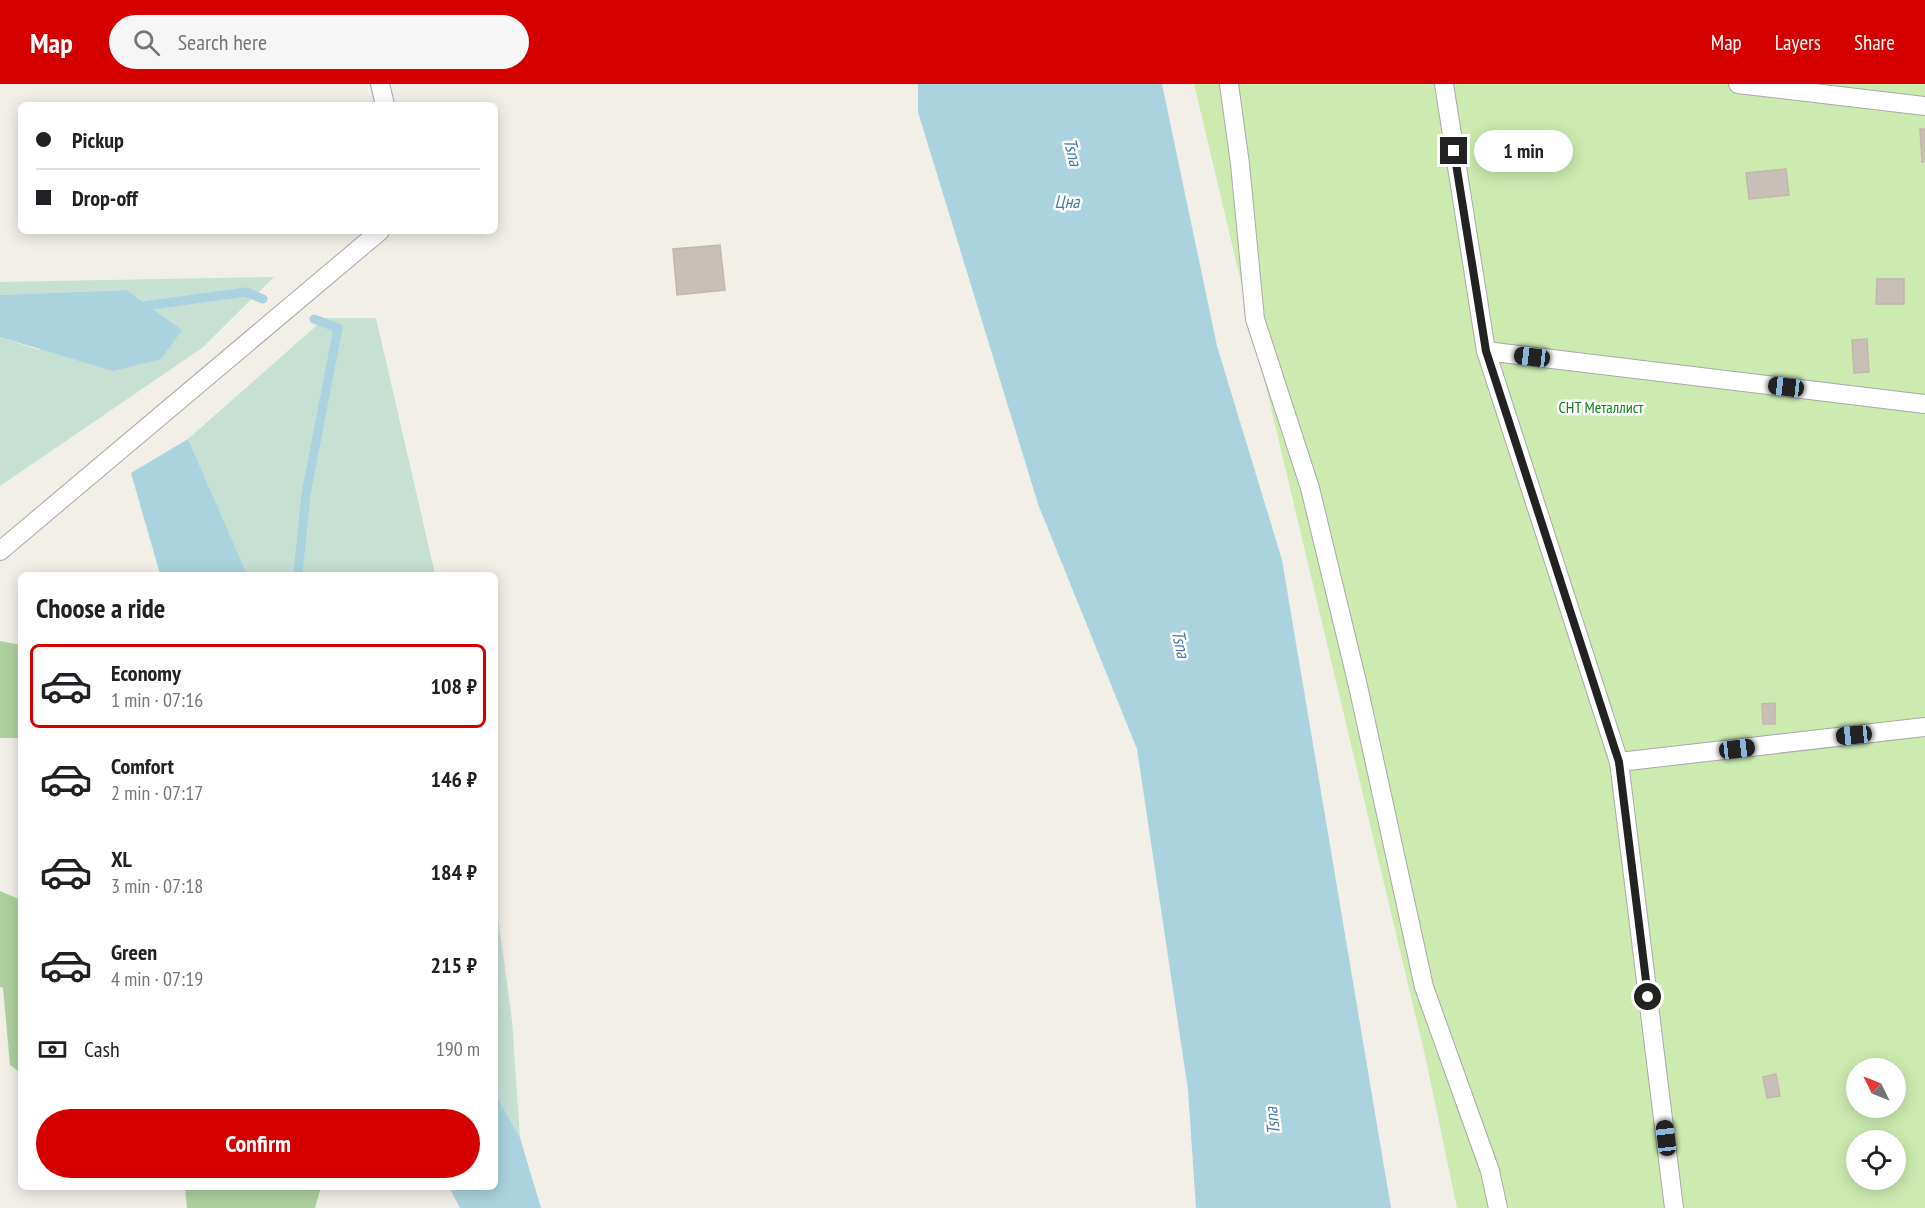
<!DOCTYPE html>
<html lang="en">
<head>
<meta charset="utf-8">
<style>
	:root { --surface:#fff; --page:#f6f6f6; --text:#202124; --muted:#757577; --line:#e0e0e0; --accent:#d40000 }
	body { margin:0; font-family:"PT Sans Narrow",sans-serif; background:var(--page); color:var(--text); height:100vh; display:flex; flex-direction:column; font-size:22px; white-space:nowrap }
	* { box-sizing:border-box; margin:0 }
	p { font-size:20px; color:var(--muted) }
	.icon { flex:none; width:33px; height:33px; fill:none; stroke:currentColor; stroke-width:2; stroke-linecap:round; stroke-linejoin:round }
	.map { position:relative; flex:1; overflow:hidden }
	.details { position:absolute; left:18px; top:488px; width:480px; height:618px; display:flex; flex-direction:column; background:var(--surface); border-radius:9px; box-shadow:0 3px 15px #0003 }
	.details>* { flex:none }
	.guide { position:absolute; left:18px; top:18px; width:480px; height:132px; border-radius:9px; box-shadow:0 3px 15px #0003; display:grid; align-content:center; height:132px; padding:0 18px; background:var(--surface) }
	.needle { width:39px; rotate:313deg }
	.tools { position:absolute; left:1846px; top:974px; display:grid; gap:12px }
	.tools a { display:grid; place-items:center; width:60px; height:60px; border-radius:50%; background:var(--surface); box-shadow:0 3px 15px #0003; font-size:30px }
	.end { position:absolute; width:27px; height:27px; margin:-14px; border:8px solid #222; background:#fff; box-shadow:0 0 0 3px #fff }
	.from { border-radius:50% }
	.bubble { position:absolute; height:42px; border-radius:21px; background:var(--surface); box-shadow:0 3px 15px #0003; font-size:20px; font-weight:700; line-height:42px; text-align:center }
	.car { position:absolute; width:18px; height:36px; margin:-18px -9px; border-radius:8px; box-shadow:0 0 4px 2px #0007; background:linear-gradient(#222 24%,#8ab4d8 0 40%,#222 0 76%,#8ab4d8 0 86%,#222 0) }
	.guide b { display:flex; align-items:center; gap:21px; height:57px; font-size:22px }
	.guide b+b { border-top:2px solid var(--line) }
	.guide i { width:15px; height:15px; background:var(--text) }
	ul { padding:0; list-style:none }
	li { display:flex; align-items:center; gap:18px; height:84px; margin:0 12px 9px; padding:0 6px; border:3px solid transparent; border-radius:9px }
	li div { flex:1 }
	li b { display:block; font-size:22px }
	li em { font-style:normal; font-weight:700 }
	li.current { border-color:var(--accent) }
	li>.icon { width:54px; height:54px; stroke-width:1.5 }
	h2 { padding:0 18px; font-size:27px; line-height:72px }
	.pay { display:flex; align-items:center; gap:15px; height:66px; padding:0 18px; font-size:22px }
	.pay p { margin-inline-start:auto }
	.primary-button { display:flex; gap:12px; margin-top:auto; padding:12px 18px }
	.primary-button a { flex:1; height:69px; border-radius:36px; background:var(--accent); color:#fff; font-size:24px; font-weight:700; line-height:69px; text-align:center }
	header { display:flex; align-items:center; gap:36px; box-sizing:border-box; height:84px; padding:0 30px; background:var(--accent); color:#fff }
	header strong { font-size:28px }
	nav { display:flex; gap:33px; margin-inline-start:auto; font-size:21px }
	.search { width:420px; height:54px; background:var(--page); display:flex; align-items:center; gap:15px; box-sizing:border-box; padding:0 21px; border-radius:33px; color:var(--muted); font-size:22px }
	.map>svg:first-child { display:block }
	.grass { fill:#cdebb0; fill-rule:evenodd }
	.forest { fill:#add19e }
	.wetland { fill:#c6e0d4 }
	.water { fill:#aad3df }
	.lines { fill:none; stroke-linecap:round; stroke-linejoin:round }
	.stream { stroke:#aad3df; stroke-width:9 }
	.building { fill:#c7bfb8; stroke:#c4b6ab; stroke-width:1.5 }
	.lane-casing { stroke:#a9a9a9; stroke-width:20 }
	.lane { stroke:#fff; stroke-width:18 }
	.route { stroke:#222; stroke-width:8 }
	.labels { text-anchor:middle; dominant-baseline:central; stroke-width:5; stroke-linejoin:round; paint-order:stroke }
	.park-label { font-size:16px; fill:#0c8416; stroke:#fff }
	.water-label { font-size:18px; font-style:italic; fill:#4a7aab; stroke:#fff }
</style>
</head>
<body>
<header>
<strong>Map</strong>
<div class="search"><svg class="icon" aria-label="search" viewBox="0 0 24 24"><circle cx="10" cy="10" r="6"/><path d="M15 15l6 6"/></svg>Search here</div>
<nav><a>Map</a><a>Layers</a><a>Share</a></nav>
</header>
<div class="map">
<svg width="1925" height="1124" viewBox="0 0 1925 1124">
	<rect width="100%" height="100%" fill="#f2efe9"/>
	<path class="grass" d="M1194,0H1925V1124H1457L1426,976ZM1857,984H1896V1023H1857ZM1857,1056H1896V1095H1857Z"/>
	<g class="forest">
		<path d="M0,557L21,561V654H0Z"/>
		<path d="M0,807L21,816V989L10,981L3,904L0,903Z"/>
		<path d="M185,1103V1102L321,1103L315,1124H187Z"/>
	</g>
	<g class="wetland">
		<path d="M274,193L202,264L0,402V253L39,266L126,206L0,211V198Z"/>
		<path d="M325,234H376L435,490H247L188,355Z"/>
		<path d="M495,810L512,937L520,1054L495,1009Z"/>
	</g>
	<g class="water">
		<path d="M918,0H1162L1217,262L1282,476L1391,1124H1196L1188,1006L1137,665L1038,420L918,28Z"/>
		<path d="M126,206L182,246L161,275L113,287L0,253V211Z"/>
		<path d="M188,355L247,490H160L131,389Z"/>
		<path d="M495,1009L520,1054L541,1124H460L449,1103L495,1102Z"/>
	</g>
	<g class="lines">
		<g class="stream">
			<path d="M136,223L246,208L263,215"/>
			<path d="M298,490L306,410L338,244L314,235"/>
		</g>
	</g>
	<g class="building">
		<path d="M1920,45H1925V78H1922Z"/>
		<path d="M1786,85L1789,111L1749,115L1746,89Z"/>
		<path d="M720,161L725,206L677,211L673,165Z"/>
		<path d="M1877,195H1904V220H1876Z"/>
		<path d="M1867,255L1869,288L1854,289L1852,256Z"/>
		<path d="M1775,619V640H1763L1762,620Z"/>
		<path d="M1776,990L1780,1012L1767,1014L1763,993Z"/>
	</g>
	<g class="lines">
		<g class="lane-casing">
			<g id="lane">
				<path d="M380,0L385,21"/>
				<path d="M1229,0L1240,80L1255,235L1310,404L1358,602L1424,903L1490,1087L1498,1124"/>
				<path d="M1444,0L1486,267L1619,678L1674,1124"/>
				<path d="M1738,0L1925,22"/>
				<path d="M1486,267L1925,320"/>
				<path d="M0,467L380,147"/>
				<path d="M1619,678L1925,643"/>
			</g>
		</g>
		<use href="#lane" class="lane"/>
	</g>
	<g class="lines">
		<path class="route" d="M1454,67L1486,267L1619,678L1648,913"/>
	</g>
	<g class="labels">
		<g class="park-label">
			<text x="1601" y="323">СНТ Металлист</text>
		</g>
		<g class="water-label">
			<text transform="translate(1073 68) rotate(77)">Tsna</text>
			<text x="1067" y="117">Цна</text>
			<text transform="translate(1181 560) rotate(78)">Tsna</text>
			<text transform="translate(1272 1037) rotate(-96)">Tsna</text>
		</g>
	</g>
</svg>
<div class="tools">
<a><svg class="needle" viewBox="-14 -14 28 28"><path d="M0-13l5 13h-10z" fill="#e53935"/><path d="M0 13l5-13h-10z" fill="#757577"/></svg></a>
<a><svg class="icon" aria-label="locate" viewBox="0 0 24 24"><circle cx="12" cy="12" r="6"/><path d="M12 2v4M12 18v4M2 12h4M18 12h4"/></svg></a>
</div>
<i class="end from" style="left:1648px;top:913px"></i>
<i class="end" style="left:1454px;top:67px"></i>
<div class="bubble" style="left:1474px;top:46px;width:99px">1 min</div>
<i class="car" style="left:1532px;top:273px;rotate:277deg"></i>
<i class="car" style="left:1786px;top:303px;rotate:277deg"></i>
<i class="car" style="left:1854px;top:651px;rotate:264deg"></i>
<i class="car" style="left:1737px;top:665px;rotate:83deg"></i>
<i class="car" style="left:1666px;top:1054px;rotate:353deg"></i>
<div class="guide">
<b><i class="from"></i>Pickup</b>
<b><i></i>Drop-off</b>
</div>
<section class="details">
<h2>Choose a ride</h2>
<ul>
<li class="current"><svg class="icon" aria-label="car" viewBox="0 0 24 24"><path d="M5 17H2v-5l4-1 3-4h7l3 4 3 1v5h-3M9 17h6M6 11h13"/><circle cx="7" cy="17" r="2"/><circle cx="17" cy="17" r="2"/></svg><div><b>Economy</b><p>1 min · 07:16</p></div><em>108 ₽</em></li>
<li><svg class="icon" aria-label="car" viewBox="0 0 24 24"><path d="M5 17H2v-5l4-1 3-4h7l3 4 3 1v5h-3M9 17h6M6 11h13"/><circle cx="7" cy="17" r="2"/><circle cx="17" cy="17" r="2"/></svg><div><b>Comfort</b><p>2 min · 07:17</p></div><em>146 ₽</em></li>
<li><svg class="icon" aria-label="car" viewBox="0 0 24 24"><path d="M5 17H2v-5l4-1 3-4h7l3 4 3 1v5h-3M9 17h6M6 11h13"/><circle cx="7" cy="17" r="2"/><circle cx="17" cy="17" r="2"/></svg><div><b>XL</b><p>3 min · 07:18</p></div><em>184 ₽</em></li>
<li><svg class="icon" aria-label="car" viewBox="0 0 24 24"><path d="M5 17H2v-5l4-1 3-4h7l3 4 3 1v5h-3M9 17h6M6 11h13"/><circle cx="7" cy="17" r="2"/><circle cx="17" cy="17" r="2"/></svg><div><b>Green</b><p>4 min · 07:19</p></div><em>215 ₽</em></li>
</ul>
<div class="pay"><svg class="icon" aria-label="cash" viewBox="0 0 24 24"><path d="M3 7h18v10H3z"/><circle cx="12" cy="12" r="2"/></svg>Cash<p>190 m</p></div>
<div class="primary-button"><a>Confirm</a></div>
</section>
</div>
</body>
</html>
